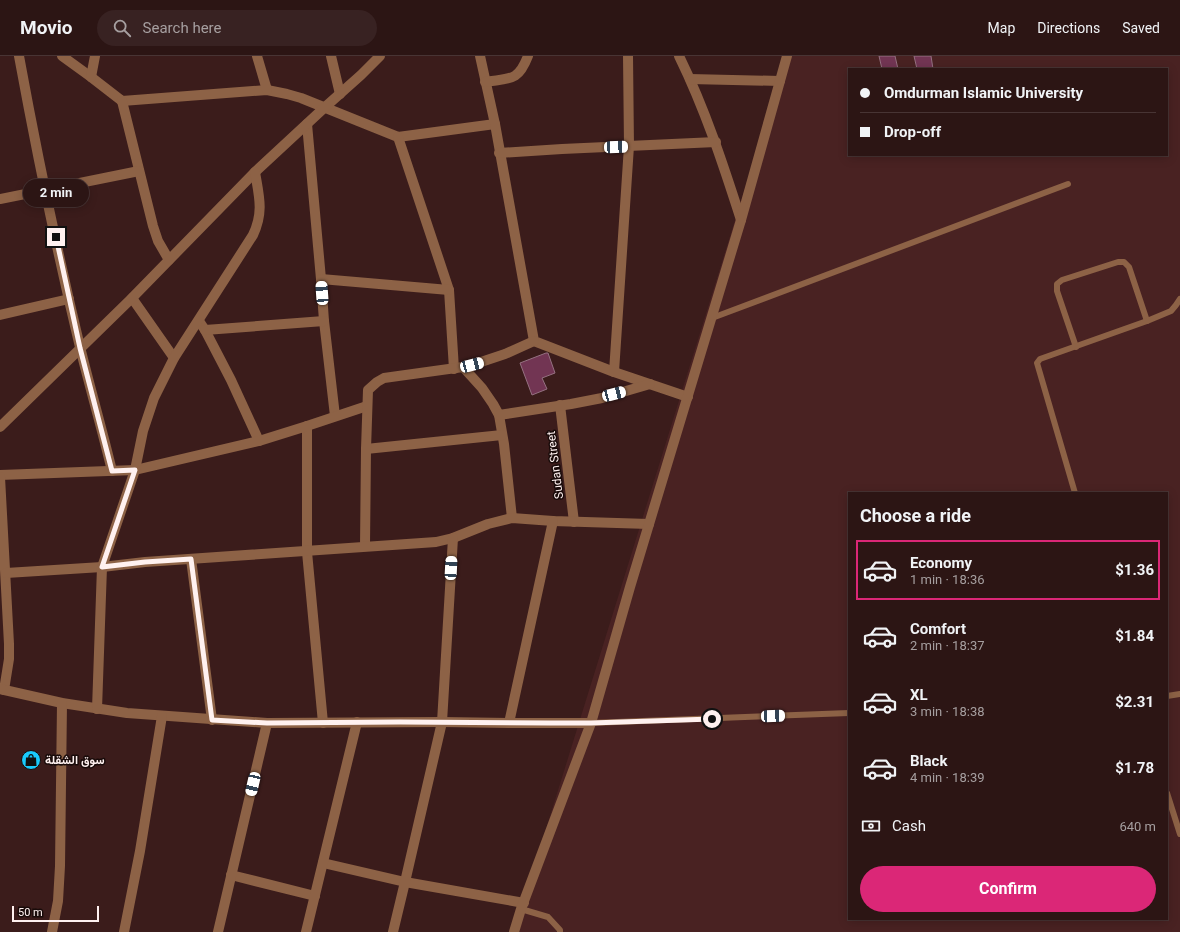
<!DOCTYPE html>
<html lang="en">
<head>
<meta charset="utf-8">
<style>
	:root { --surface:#2c1514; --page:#382222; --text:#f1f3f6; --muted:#a69fa0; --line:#483434; --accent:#db2777 }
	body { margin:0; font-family:Roboto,Vazirmatn,sans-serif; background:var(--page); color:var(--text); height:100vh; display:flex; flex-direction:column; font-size:15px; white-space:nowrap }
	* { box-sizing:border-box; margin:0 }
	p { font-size:13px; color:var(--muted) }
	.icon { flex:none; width:22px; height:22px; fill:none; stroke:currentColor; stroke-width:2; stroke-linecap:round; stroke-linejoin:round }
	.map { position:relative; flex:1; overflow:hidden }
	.drawer { position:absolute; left:848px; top:436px; width:320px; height:428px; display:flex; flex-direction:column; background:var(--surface); border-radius:0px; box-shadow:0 2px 10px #0003,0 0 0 1px var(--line) }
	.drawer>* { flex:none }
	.banner { position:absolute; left:848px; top:12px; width:320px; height:88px; border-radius:0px; box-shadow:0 2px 10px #0003,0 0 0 1px var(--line); display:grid; align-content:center; height:88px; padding:0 12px; background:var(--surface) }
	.scale { position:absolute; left:12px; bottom:10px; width:87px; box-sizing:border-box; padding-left:4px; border:2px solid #fff1f0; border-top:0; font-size:11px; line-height:14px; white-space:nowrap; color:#fff1f0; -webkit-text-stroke:3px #190b0a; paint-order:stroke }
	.end { position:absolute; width:18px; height:18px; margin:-9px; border:5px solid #fff1f0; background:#111; box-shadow:0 0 0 2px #111 }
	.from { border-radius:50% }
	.bubble { position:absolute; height:28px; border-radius:14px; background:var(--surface); box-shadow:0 2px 10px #0003,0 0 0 1px var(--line); font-size:13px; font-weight:700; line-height:28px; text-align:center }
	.car { position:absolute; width:12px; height:24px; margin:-12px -6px; border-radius:5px; box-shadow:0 0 3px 1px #0007; background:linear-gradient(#fff 24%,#345 0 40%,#fff 0 76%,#345 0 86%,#fff 0) }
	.banner b { display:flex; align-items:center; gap:14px; height:38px; font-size:15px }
	.banner b+b { border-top:1px solid var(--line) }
	.banner i { width:10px; height:10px; background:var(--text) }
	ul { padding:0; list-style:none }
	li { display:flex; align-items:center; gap:12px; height:60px; margin:0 8px 6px; padding:0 4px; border:2px solid transparent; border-radius:0px }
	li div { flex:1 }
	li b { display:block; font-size:15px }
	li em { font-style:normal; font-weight:700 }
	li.on { border-color:var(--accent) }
	li>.icon { width:36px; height:36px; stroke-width:1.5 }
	h2 { padding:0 12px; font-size:18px; line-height:48px }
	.pay { display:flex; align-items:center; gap:10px; height:44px; padding:0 12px; font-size:15px }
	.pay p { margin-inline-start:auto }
	.primary-button { display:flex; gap:8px; margin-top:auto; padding:8px 12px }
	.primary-button a { flex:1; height:46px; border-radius:24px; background:var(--accent); color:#fff; font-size:16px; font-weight:700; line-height:46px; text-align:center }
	header { display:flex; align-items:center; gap:24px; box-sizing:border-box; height:56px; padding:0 20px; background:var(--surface); border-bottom:1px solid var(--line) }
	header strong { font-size:19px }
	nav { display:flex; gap:22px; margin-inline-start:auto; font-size:14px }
	.search { width:280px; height:36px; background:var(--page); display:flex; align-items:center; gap:10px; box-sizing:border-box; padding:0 14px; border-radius:22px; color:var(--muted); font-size:15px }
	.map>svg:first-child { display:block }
	.built { fill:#492222; fill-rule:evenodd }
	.building { fill:#723553; stroke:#957181 }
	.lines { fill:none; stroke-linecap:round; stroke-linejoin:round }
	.service { stroke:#8d6246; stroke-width:6 }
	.minor { stroke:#8d6246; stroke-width:10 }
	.route { stroke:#fff1f0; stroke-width:5 }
	.labels { text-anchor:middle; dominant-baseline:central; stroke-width:3; stroke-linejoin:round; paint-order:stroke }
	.street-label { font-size:12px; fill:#fff1f0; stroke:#190b0a }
	.poi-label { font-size:12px; font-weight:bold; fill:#fff1f0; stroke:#190b0a; text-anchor:start }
</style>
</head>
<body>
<header>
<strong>Movio</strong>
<div class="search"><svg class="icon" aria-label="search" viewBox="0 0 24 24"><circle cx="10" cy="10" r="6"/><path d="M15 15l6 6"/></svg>Search here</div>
<nav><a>Map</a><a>Directions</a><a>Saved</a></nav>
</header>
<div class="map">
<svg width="1180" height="876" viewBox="0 0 1180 876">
	<rect width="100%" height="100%" fill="#3b1c1b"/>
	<path class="built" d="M786,0H1180V876H514ZM849,13H1167V99H849ZM849,437H1167V863H849Z"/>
	<g class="building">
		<path d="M879,0H895L898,13H882Z"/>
		<path d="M914,0H931L933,13H917Z"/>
		<path d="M546,297H548L555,317L542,322L547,333L532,339L520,307Z"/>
	</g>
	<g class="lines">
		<g class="service">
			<path d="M712,262L1068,128"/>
			<path d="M1076,291L1057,235V228L1062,224L1118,206H1124L1129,211L1147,265"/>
			<path d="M1075,437L1037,307L1040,303L1147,265L1171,255L1176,249L1180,243"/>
			<path d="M1167,640L1180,638"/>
			<path d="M591,667L849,657"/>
			<path d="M1167,737L1180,778"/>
			<path d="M521,853L548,861L560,874V876"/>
		</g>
		<g class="minor">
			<path d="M19,0C37,98 57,195 80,291C90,332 102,373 112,415"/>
			<path d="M62,0L91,21L122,45L267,34L287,38L301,42L398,81L495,68"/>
			<path d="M257,0L267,34"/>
			<path d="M331,0L340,38"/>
			<path d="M480,0L495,68L534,285L614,316"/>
			<path d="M628,0L629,90L614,316L688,341"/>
			<path d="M679,0C705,53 723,108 741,164"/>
			<path d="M91,21L95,0"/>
			<path d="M690,23L780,25"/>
			<path d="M485,26C510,22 518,26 528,0"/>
			<path d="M122,45L153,170L158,185L169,204"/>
			<path d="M307,68L321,223L324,265L335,360"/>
			<path d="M398,81L449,234L454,313"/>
			<path d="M499,97L562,93L716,86"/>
			<path d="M0,143L139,115"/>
			<path d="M321,223L449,234"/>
			<path d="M132,242L174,302"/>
			<path d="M0,259L69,243"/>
			<path d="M199,265L205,274L231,324L259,385"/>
			<path d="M205,274L324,265"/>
			<path d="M463,311L482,332L493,348L499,359L504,388L512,462"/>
			<path d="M560,349L574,466"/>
			<path d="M499,359L571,348L602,342L650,328"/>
			<path d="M307,370V496L323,667"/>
			<path d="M0,371L132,242L255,116L324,52L361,19L380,0"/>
			<path d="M366,393L502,379"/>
			<path d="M0,419L135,414L259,385L307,370L367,350"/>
			<path d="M0,421L9,588V603L4,634"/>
			<path d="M365,490L366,393L368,334L377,326L384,322L463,311L481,306L505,298L534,285"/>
			<path d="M191,503L212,664"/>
			<path d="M6,517L102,511L145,506L436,486L453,482L488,468L512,462L553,465L649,468"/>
			<path d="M0,633L62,647L127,657L267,667L442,666L509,667H591"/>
			<path d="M97,653L102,511L135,414L143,375L154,342L174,302L253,179C264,156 259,140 255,116"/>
			<path d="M509,667L553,465"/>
			<path d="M323,807L405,826L524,847"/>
			<path d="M231,819L315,840"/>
			<path d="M52,876L58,845L60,810L62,647"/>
			<path d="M124,876L140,795L162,660"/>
			<path d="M218,876L267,667"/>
			<path d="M306,876L357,666"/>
			<path d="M393,876L405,826L442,666L453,482"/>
			<path d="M514,876L521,853L591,667L630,531L741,164L787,0"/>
		</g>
	</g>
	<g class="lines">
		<path class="route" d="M56,181L80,292L112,415L135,414L102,511L145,506L191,503L212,664L267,667L400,666L550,667H591L712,663"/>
	</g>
	<defs>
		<g id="shop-disc" transform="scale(1)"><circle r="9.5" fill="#19cafc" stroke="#190b0a"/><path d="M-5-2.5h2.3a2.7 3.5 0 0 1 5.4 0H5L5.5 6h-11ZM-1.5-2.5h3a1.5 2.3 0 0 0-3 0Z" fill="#111"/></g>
	</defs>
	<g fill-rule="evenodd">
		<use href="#shop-disc" x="31" y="704"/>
	</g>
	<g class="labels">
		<g class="street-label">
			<text transform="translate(555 409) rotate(-97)">Sudan Street</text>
		</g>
		<g class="poi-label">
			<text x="45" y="704">سوق الشقلة</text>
		</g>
	</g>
</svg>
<div class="scale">50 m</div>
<i class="end from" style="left:712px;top:663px"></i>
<i class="end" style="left:56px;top:181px"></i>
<div class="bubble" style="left:23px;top:123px;width:66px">2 min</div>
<i class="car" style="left:616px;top:91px;rotate:88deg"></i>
<i class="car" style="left:322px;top:237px;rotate:356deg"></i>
<i class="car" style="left:472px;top:309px;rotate:75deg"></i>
<i class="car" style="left:614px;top:338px;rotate:75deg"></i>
<i class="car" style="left:451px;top:512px;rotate:3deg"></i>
<i class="car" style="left:773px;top:660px;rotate:88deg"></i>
<i class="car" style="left:253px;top:728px;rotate:193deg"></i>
<div class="banner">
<b><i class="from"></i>Omdurman Islamic University</b>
<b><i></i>Drop-off</b>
</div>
<section class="drawer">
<h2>Choose a ride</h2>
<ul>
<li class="on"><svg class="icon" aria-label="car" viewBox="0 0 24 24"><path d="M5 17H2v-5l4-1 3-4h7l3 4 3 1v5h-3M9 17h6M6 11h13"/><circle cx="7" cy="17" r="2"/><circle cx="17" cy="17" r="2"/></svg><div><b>Economy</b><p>1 min · 18:36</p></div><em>$1.36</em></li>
<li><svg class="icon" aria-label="car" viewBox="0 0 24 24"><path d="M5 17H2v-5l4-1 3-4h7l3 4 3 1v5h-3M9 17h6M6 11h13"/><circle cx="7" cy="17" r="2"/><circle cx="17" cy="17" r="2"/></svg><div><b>Comfort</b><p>2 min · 18:37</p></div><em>$1.84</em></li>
<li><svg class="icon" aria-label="car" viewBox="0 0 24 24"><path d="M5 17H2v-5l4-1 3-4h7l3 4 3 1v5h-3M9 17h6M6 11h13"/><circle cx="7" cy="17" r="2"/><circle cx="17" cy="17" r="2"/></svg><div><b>XL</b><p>3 min · 18:38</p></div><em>$2.31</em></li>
<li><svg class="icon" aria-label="car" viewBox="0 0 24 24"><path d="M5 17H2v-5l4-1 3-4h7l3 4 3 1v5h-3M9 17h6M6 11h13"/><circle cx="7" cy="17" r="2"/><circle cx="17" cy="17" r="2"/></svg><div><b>Black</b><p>4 min · 18:39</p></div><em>$1.78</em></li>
</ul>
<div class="pay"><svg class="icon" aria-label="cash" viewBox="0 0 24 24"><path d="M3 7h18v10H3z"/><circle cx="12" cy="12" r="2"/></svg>Cash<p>640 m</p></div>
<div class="primary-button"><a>Confirm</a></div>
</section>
</div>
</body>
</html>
